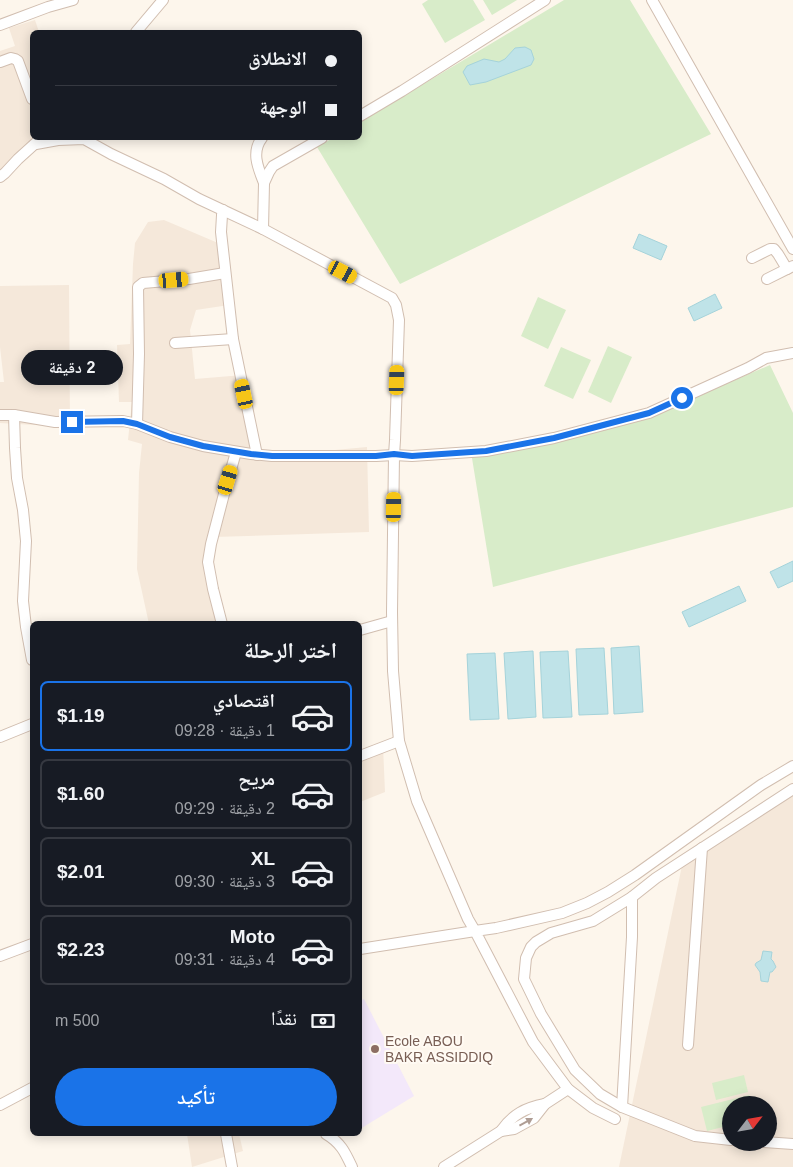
<!DOCTYPE html>
<html lang="ar">
<head>
<meta charset="utf-8">
<style>
	:root { --surface:#171b24; --page:#242831; --text:#f1f3f6; --muted:#9ea1a6; --line:#363941; --accent:#1a73e8 }
	body { margin:0; font-family:Helvetica,"Noto Naskh Arabic",sans-serif; background:var(--page); color:var(--text); direction:rtl; height:100vh; display:flex; flex-direction:column; font-size:19px; white-space:nowrap }
	* { box-sizing:border-box; margin:0 }
	p { font-size:16px; color:var(--muted) }
	.icon { flex:none; width:28px; height:28px; fill:none; stroke:currentColor; stroke-width:2; stroke-linecap:round; stroke-linejoin:round }
	.map { position:relative; flex:1; overflow:hidden; direction:ltr }
	.details { position:absolute; left:30px; top:621px; width:332px; height:515px; display:flex; flex-direction:column; background:var(--surface); border-radius:8px; box-shadow:0 2px 12px #0003; direction:rtl }
	.details>* { flex:none }
	.guide { position:absolute; left:30px; top:30px; width:332px; height:110px; border-radius:8px; box-shadow:0 2px 12px #0003; direction:rtl; display:grid; align-content:center; height:110px; padding:0 25px; background:var(--surface) }
	.needle { width:32px; rotate:59deg }
	.controls { position:absolute; left:722px; top:1096px; display:grid; gap:10px }
	.controls a { display:grid; place-items:center; width:55px; height:55px; border-radius:50%; background:var(--surface); box-shadow:0 2px 12px #0003; font-size:25px }
	.end { position:absolute; width:22px; height:22px; margin:-11px; border:6px solid #1a73e8; background:#fff; box-shadow:0 0 0 2px #fff }
	.from { border-radius:50% }
	.bubble { position:absolute; height:35px; border-radius:18px; background:var(--surface); box-shadow:0 2px 12px #0003; font-size:16px; font-weight:600; line-height:35px; text-align:center; direction:rtl }
	.car { position:absolute; width:15px; height:30px; margin:-15px -8px; border-radius:6px; box-shadow:0 0 4px 1px #0007; background:linear-gradient(#f5c518 24%,#345 0 40%,#f5c518 0 76%,#345 0 86%,#f5c518 0) }
	.guide b { display:flex; align-items:center; gap:18px; height:48px; font-size:19px }
	.guide b+b { border-top:1px solid var(--line) }
	.guide i { width:12px; height:12px; background:var(--text) }
	ul { padding:0; list-style:none }
	li { display:flex; align-items:center; gap:15px; height:70px; margin:0 10px 8px; padding:0 15px; border:2px solid var(--line); border-radius:8px }
	li div { flex:1 }
	li b { display:block; font-size:19px }
	li em { font-style:normal; font-weight:600 }
	li.selected { border-color:var(--accent) }
	li>.icon { width:45px; height:45px; stroke-width:1.5 }
	h2 { padding:0 25px; font-size:22px; line-height:60px }
	.pay { display:flex; align-items:center; gap:12px; height:55px; padding:0 25px; font-size:19px }
	.pay p { margin-inline-start:auto }
	.cta { display:flex; gap:10px; margin-top:auto; padding:10px 25px }
	.cta a { flex:1; height:58px; border-radius:30px; background:var(--accent); color:#fff; font-size:20px; font-weight:600; line-height:58px; text-align:center }
	.map>svg:first-child { display:block }
	.residential { fill:#f5e8da; fill-rule:evenodd }
	.education { fill:#f3e8fa }
	.green { fill:#d8ecc9 }
	.water { fill:#bfe3e8; stroke:#a5d3da }
	.lines { fill:none; stroke-linecap:round; stroke-linejoin:round }
	.minor-casing { stroke:#d1beb0; stroke-width:12 }
	.minor { stroke:#fff; stroke-width:10 }
	.oneway { fill:#af9d94 }
	.route { stroke:#1a73e8; stroke-width:6 }
	.education-dot { fill:#8d6e63; stroke:#fffaf3; stroke-width:2 }
	.labels { text-anchor:middle; dominant-baseline:central; stroke-width:4; stroke-linejoin:round; paint-order:stroke }
	.education-label { font-size:14px; fill:#785e54; stroke:#fffaf3; text-anchor:start }
</style>
</head>
<body>
<div class="map">
<svg width="793" height="1167" viewBox="0 0 793 1167">
	<rect width="100%" height="100%" fill="#fdf6ec"/>
	<g class="residential">
		<path d="M35,20L39,32H32V138H47L48,142L9,169L0,171V51L15,46L9,28Z"/>
		<path d="M164,220L218,243L229,305L196,310L190,330L195,379L243,375L260,457L367,447L369,532L214,537L210,564L221,624H149L137,569L139,473L142,444L128,440L132,402H119L117,345L130,344L133,264L135,243L148,222Z"/>
		<path d="M69,285L70,427L0,423V382H4L0,347V286Z"/>
		<path d="M383,746L385,792L360,802V754Z"/>
		<path d="M793,783V1167H619L684,856ZM731,1105H769V1142H731Z"/>
		<path d="M187,1134H239L243,1151L192,1167Z"/>
	</g>
	<path class="education" d="M364,999L414,1096L360,1129V1001Z"/>
	<g class="green">
		<path d="M428,0H473L485,20L445,43L422,4Z"/>
		<path d="M483,0H517L492,15Z"/>
		<path d="M564,0H630L711,134L400,284L317,147L333,138H360V122Z"/>
		<path d="M538,297L566,310L548,349L521,336Z"/>
		<path d="M608,346L632,357L611,403L588,392Z"/>
		<path d="M561,347L591,360L573,399L544,386Z"/>
		<path d="M770,365L793,413V507L493,587L471,452L653,415Z"/>
		<path d="M744,1075L748,1092L716,1100L712,1083Z"/>
		<path d="M749,1095L752,1105H731V1125L707,1131L701,1107Z"/>
	</g>
	<g class="water">
		<path d="M525,47L531,50L534,59L531,65L486,82L470,85L463,72L467,66L484,59L499,62L505,59L515,48Z"/>
		<path d="M639,234L667,246L661,260L633,248Z"/>
		<path d="M715,294L722,308L694,321L688,308Z"/>
		<path d="M793,561V581L778,588L770,572Z"/>
		<path d="M739,586L746,601L689,627L682,612Z"/>
		<path d="M639,646L643,712L614,714L611,648Z"/>
		<path d="M604,648L608,714L579,715L576,649Z"/>
		<path d="M533,651L536,717L508,719L504,653Z"/>
		<path d="M568,651L572,717L543,718L540,652Z"/>
		<path d="M495,653L499,719L470,720L467,654Z"/>
		<path d="M763,951L772,952L771,959L773,961L776,967L772,972H770L768,982L761,981L760,972L755,965L756,963L761,960Z"/>
	</g>
	<g class="lines">
		<g class="minor-casing">
			<g id="minor">
				<path d="M652,0L793,249"/>
				<path d="M0,25L48,7L73,0"/>
				<path d="M136,32L163,0"/>
				<path d="M0,62L11,58L15,59L18,61L32,99"/>
				<path d="M360,116L402,91L545,0"/>
				<path d="M262,138C251,152 258,168 264,183"/>
				<path d="M36,144L58,140L84,139L111,154L164,179L199,199L263,229L392,298L396,305L399,320L395,440L394,455L392,612L393,671L399,741L417,801L468,919L475,931L360,949"/>
				<path d="M0,177L5,173L18,159L39,140"/>
				<path d="M223,210L222,215L221,232L233,339L257,455"/>
				<path d="M263,229L264,183L269,172L273,166L322,138"/>
				<path d="M752,258L770,249H774L778,254L787,269"/>
				<path d="M767,279L793,266"/>
				<path d="M175,343L233,339"/>
				<path d="M0,415H14L55,422L123,421L137,424L170,437L203,446L251,454L272,456H376L394,455L412,456L486,451L554,438L649,413L748,368L766,358L793,353"/>
				<path d="M14,415L15,448L17,478L23,510L26,541L23,601L26,627L32,660"/>
				<path d="M137,424L139,354L138,287L143,283L189,279L225,273"/>
				<path d="M222,624L213,589L208,562L211,544L224,494L236,452"/>
				<path d="M360,630L392,621"/>
				<path d="M0,737L32,724"/>
				<path d="M360,756L399,741"/>
				<path d="M0,956L32,944"/>
				<path d="M688,1045L702,848"/>
				<path d="M0,1105L32,1088"/>
				<path d="M622,1107L632,937V897"/>
				<path d="M615,1119L593,1108L568,1089L533,1042L475,931L496,928L562,913L587,903L608,892L635,875L761,785L793,766"/>
				<path d="M501,1131L514,1129L534,1118L545,1104L568,1089"/>
				<path d="M226,1134L232,1167"/>
				<path d="M326,1134C341,1143 345,1152 352,1167"/>
				<path d="M731,1140L695,1136L622,1107L600,1094L575,1070L541,1014L524,979L526,958L531,947L536,942L551,933L593,921L632,897L656,878L793,789"/>
				<path d="M764,1142L793,1144"/>
				<path d="M444,1167L501,1131C513,1114 525,1108 545,1104"/>
			</g>
		</g>
		<use href="#minor" class="minor"/>
	</g>
	<defs><path id="oneway-solid" d="M-6-.8H1V-3.2L6.5 0L1 3.2V.8H-6Z" transform="scale(1.25)"/></defs>
	<use class="oneway" href="#oneway-solid" transform="translate(526 1122) rotate(-29)"/>
	<g class="lines">
		<path class="route" d="M72,422L123,421L137,424L170,437L203,446L251,454L272,456H376L394,454L412,456L486,451L554,438L649,413L682,398"/>
	</g>
	<circle class="education-dot" cx="375" cy="1049" r="5"/>
	<g class="labels">
		<g class="education-label">
			<text x="385" y="1041">Ecole ABOU<tspan x="385" dy="16">BAKR ASSIDDIQ</tspan></text>
		</g>
	</g>
</svg>
<div class="controls">
<a><svg class="needle" viewBox="-14 -14 28 28"><path d="M0-13l5 13h-10z" fill="#e53935"/><path d="M0 13l5-13h-10z" fill="#9ea1a6"/></svg></a>
</div>
<i class="end from" style="left:682px;top:398px"></i>
<i class="end" style="left:72px;top:422px"></i>
<div class="bubble" style="left:21px;top:350px;width:102px">2 دقيقة</div>
<i class="car" style="left:343px;top:272px;rotate:118deg"></i>
<i class="car" style="left:174px;top:280px;rotate:85deg"></i>
<i class="car" style="left:397px;top:380px;rotate:2deg"></i>
<i class="car" style="left:244px;top:394px;rotate:348deg"></i>
<i class="car" style="left:228px;top:480px;rotate:17deg"></i>
<i class="car" style="left:394px;top:507px;rotate:1deg"></i>
<div class="guide">
<b><i class="from"></i>الانطلاق</b>
<b><i></i>الوجهة</b>
</div>
<section class="details">
<h2>اختر الرحلة</h2>
<ul>
<li class="selected"><svg class="icon" aria-label="car" viewBox="0 0 24 24"><path d="M5 17H2v-5l4-1 3-4h7l3 4 3 1v5h-3M9 17h6M6 11h13"/><circle cx="7" cy="17" r="2"/><circle cx="17" cy="17" r="2"/></svg><div><b>اقتصادي</b><p>1 دقيقة · 09:28</p></div><em>$1.19</em></li>
<li><svg class="icon" aria-label="car" viewBox="0 0 24 24"><path d="M5 17H2v-5l4-1 3-4h7l3 4 3 1v5h-3M9 17h6M6 11h13"/><circle cx="7" cy="17" r="2"/><circle cx="17" cy="17" r="2"/></svg><div><b>مريح</b><p>2 دقيقة · 09:29</p></div><em>$1.60</em></li>
<li><svg class="icon" aria-label="car" viewBox="0 0 24 24"><path d="M5 17H2v-5l4-1 3-4h7l3 4 3 1v5h-3M9 17h6M6 11h13"/><circle cx="7" cy="17" r="2"/><circle cx="17" cy="17" r="2"/></svg><div><b>XL</b><p>3 دقيقة · 09:30</p></div><em>$2.01</em></li>
<li><svg class="icon" aria-label="car" viewBox="0 0 24 24"><path d="M5 17H2v-5l4-1 3-4h7l3 4 3 1v5h-3M9 17h6M6 11h13"/><circle cx="7" cy="17" r="2"/><circle cx="17" cy="17" r="2"/></svg><div><b>Moto</b><p>4 دقيقة · 09:31</p></div><em>$2.23</em></li>
</ul>
<div class="pay"><svg class="icon" aria-label="cash" viewBox="0 0 24 24"><path d="M3 7h18v10H3z"/><circle cx="12" cy="12" r="2"/></svg>نقدًا<p>500 m</p></div>
<div class="cta"><a>تأكيد</a></div>
</section>
</div>
</body>
</html>
